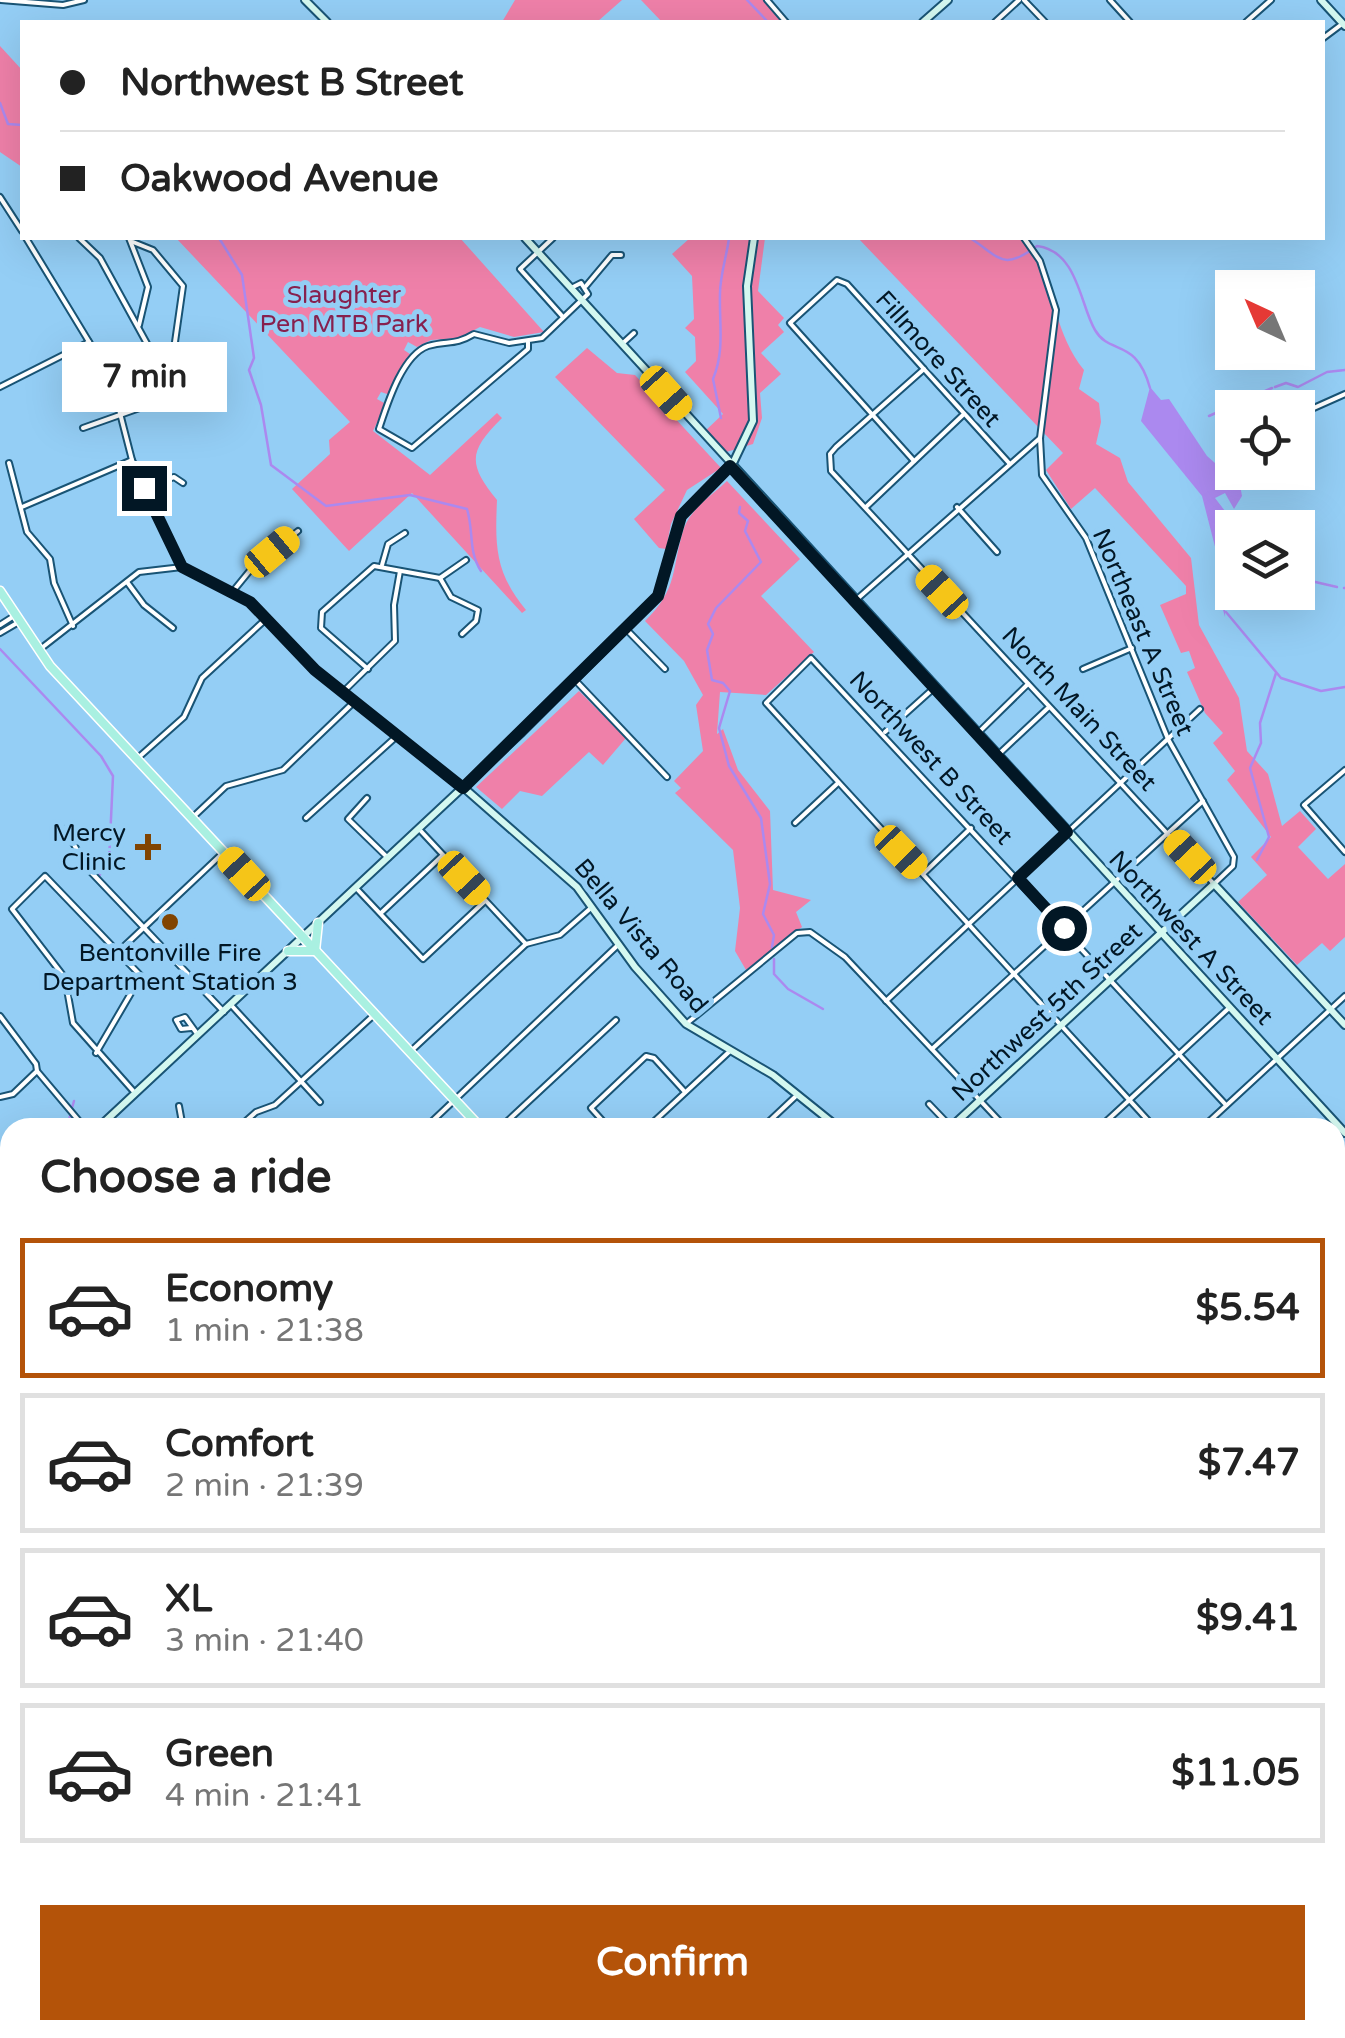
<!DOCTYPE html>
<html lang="en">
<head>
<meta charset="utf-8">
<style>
	:root { --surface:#fff; --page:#f6f6f6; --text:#222; --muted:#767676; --line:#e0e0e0; --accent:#b45309 }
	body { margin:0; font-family:"Varela Round",sans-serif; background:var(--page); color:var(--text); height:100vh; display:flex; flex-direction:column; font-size:38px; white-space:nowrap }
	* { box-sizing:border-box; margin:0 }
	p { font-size:32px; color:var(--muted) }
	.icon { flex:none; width:55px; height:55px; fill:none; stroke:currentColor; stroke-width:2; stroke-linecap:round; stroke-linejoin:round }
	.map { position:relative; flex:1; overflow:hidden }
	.sheet { position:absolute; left:0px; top:1118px; width:1345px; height:922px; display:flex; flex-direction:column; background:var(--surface); border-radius:30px 30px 0 0; box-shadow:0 10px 40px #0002 }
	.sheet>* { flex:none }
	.top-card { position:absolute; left:20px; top:20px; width:1305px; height:220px; border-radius:0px; box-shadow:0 10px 40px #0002; display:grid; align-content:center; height:220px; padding:0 40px; background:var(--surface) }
	.needle { width:65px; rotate:316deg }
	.tools { position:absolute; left:1215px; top:270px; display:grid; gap:20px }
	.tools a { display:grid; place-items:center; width:100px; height:100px; border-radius:0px; background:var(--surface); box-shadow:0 10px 40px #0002; font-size:50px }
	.end { position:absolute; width:45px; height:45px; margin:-22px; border:12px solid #021725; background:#fff; box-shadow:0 0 0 5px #fff }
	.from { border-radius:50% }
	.bubble { position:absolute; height:70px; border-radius:0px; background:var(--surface); box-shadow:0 10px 40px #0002; font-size:32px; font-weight:700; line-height:70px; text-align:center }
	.car { position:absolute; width:30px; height:60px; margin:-30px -15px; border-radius:12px; box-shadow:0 0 8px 2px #0007; background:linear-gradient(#f5c518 24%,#345 0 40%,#f5c518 0 76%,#345 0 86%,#f5c518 0) }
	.top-card b { display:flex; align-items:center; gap:35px; height:95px; font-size:38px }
	.top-card b+b { border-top:2px solid var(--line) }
	.top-card i { width:25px; height:25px; background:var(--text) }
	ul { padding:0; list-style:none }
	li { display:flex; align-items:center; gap:30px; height:140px; margin:0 20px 15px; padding:0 20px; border:5px solid var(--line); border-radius:0px }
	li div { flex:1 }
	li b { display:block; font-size:38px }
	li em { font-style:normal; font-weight:700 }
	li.selected { border-color:var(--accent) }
	li>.icon { width:90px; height:90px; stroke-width:1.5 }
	h2 { padding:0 40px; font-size:45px; line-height:120px }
	.action { display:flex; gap:20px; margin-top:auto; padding:20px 40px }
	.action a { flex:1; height:115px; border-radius:0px; background:var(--accent); color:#fff; font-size:40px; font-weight:700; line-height:115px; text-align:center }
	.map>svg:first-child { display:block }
	.green { fill:#ef80a9 }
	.water { fill:#ab89ef }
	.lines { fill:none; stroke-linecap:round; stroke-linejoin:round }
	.stream { stroke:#ab89ef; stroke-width:2.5 }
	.street-casing { stroke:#195475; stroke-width:8 }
	.secondary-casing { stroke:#195475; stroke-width:10 }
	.primary-casing { stroke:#fff; stroke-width:11 }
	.street { stroke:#fff; stroke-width:4 }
	.secondary { stroke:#d4f8f0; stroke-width:6 }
	.primary { stroke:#a9f0e1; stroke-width:8 }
	.route { stroke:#021725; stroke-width:12 }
	.poi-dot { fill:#814401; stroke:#94cef5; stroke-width:4 }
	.labels { text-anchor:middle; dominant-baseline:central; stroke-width:10; stroke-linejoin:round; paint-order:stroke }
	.park-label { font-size:25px; fill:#87204e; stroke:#94cef5 }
	.street-label { font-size:25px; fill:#021725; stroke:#94cef5 }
	.poi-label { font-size:25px; fill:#021725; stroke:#94cef5; text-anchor:end }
</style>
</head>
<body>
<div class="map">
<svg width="1345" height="2038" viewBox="0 0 1345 2038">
	<rect width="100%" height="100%" fill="#94cef5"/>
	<g class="green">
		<path d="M515,0H622L597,22H502Z"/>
		<path d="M641,0H763L783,22H662Z"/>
		<path d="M0,46L22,70V167L0,152Z"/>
		<path d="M176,238H460L544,332L514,337L480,327L459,338L431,340L417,347L408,342L404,350L410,354L390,395L381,392L377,399L386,404L373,431L430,475L497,413L502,418C469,451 467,463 497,500C495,547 495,572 526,610L522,613L412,493L349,551L292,489L330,454L329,440L350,422Z"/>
		<path d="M690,238H765L758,291L784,318L778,325L784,332L761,353L781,374L760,393L762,418L753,444L723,453L704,432L723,414L685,372L696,361L695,337L685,328L694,319L692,276L672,254Z"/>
		<path d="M858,238H1022C1058,285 1051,329 1084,370L1079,389L1099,403L1101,422L1096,444L1120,458L1128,482L1191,558L1199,625L1239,698L1247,751L1268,774L1282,826L1300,811L1316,829L1298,847L1328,879L1345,864V937L1330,951L1322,943L1297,965L1238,902L1267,875L1251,857L1271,837L1227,780L1235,771L1213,743L1223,733L1205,713L1187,672L1195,668L1189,651L1181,653L1160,605L1186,594V586L1095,488L1071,509L1046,470L1063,453Z"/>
		<path d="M587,348L617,373L635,375L721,468L687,490L671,524L666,549L659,548L634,519L665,490L555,377Z"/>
		<path d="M727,481L800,559L761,596L814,652L766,695L720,692L717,734L723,729L738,770L770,811L773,890L811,900L796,912L802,927L746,970L735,951L740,908L733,850L675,793L681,788L674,781L703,751L696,705L703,695L684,661L645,621C679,588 671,569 684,528C691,509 712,495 727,481Z"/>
		<path d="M579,691L626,738L603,765L589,752L542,796L520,791L502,809L476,787Z"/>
		<path d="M10,1525V1672L5,1693L10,1705V2030H179L187,2038H0V1531Z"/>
		<path d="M1335,1670L1345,1681V1812L1335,1821Z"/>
		<path d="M1164,2030H1294L1301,2038H1156Z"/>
	</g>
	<path class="water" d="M1150,387L1161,400L1169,399L1207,456L1240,485L1242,496L1234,509L1225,493L1215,498L1225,511L1216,523L1226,578L1225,617L1218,592L1222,574L1202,496L1141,421Z"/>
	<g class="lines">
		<g class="stream">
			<path d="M747,0L768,22"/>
			<path d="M0,103L8,124L22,125"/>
			<path d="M158,238H163"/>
			<path d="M219,238L242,275L254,358L249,370L261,405L271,465L326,506L410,495L467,509C474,532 468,551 481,571"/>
			<path d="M970,238C1000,257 1002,272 1037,246C1078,251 1080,305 1095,330C1110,356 1136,337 1150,388"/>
			<path d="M1275,387L1286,383L1298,387L1327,372L1345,370"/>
			<path d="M1209,416L1272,388"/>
			<path d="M721,418L713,379C725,350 719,324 720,293C720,275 727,255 729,238"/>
			<path d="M740,507L739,513L748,521L745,531L761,562L716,608L708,624L713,634L707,650L712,680L723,683L730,691L719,728L729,766L761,818L770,884L763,914L774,935L772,947"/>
			<path d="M1298,578L1337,587"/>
			<path d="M1344,588H1345"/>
			<path d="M1226,612L1281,678L1321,691L1345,687"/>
			<path d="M0,649L101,756L113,776L109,861L99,876"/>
			<path d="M1257,860L1269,837L1250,768L1261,743L1260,723L1276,673"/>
			<path d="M774,959V974L788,989L823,1009"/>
			<path d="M72,1108L74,1101"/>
			<path d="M67,1128L70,1116"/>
			<path d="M0,1623L10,1616"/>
			<path d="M0,1627L10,1625"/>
			<path d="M0,1805L10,1811"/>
			<path d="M120,2030L122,2038"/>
		</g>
		<g class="street-casing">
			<g id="street">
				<path d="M1,0L63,5L84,0"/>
				<path d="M767,0L786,22"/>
				<path d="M1024,0L1045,22"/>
				<path d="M1110,0L1130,22"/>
				<path d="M995,22L1019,0"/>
				<path d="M1246,22L1271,0"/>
				<path d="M1322,39L1342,24"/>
				<path d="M0,197L22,231"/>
				<path d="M26,238L111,378L132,460L182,567"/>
				<path d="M79,238L100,258L156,360L164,363L180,356"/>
				<path d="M129,238L148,287L139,325"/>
				<path d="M553,238L520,269L563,317"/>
				<path d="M133,242L153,250L183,286L175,342L191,388"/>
				<path d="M586,286L612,255H621"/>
				<path d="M528,342V349L412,448L379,429C387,405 402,355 428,346C448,340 454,346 474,334L509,343L542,338L588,294L581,283L571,288"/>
				<path d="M622,344L634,333"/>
				<path d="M924,369L836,447L830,454L831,471L1214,884L1233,866L1234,857L1168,739L1086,538L1042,475L1040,438L1056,310L1040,261L1024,238"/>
				<path d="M0,387L89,342"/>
				<path d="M1298,415L1345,394"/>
				<path d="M83,428L216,381"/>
				<path d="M914,461L790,323L837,280L847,284L1009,463"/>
				<path d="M9,463L27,532L50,559L54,583L73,626"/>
				<path d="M144,488L174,477L183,483"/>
				<path d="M22,507L132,460"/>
				<path d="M866,507L964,414"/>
				<path d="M957,507L997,552"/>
				<path d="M382,565L388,544L405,533"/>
				<path d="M440,578L451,597L478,610L476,621L462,634"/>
				<path d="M127,582L144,605L173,628"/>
				<path d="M234,590L252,568L298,531"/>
				<path d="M856,600L1040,438"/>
				<path d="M0,625L14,616"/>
				<path d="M625,628L665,669"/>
				<path d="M0,633L17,623"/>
				<path d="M39,650L139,572L182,567L250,602L315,669L463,787"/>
				<path d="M368,669L321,628L322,612L374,566L440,578L466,560"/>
				<path d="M1083,669L1132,648"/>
				<path d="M576,681L667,777"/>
				<path d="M343,692L395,641L394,605L400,571"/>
				<path d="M885,732L934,688"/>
				<path d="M978,733L1028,684"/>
				<path d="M1000,753L1048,708"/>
				<path d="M139,757L184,717L202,678L266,619"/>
				<path d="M1345,770L1304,805L1345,852"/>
				<path d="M367,798L348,819L388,858"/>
				<path d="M192,818L226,786L283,770L355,701"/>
				<path d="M306,818L397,736"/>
				<path d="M795,823L838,783"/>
				<path d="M65,829L88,869L224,1012"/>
				<path d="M419,829L526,944"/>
				<path d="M924,873L971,828"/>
				<path d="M356,888L423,959L485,901"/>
				<path d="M381,913L443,855"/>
				<path d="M119,951L224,852"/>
				<path d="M886,1001L1200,709"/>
				<path d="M232,1006L320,1102"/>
				<path d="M0,1016L36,1064L37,1071L13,1094L0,1097"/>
				<path d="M686,1024L797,933L810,932L845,957L1006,1128"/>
				<path d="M191,1028L181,1029L176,1020L185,1017L198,1035"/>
				<path d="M932,1049L1203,801"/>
				<path d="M411,1051L526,944L560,935L592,907"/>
				<path d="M96,1053L141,976L45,876L12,909L65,978L73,1023L135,1093"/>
				<path d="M37,1071L85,1128"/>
				<path d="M929,1104L951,1127"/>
				<path d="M179,1106L183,1128"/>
				<path d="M110,1117L119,1128"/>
				<path d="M238,1128L256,1112L275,1105L375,1014"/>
				<path d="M425,1128L618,945"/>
				<path d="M500,1128L616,1020"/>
				<path d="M609,1128L591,1108L646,1056L654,1058L685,1092"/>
				<path d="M647,1128L730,1051"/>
				<path d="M762,1128L795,1097"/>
				<path d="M1099,1128L1229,1008"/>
				<path d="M1155,1128L766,703L811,658L1226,1105"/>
				<path d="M1202,1128L1345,996"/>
				<path d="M0,1235L10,1239"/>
				<path d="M1335,1348L1345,1339"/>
				<path d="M1335,1415L1345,1426"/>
				<path d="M1335,1515L1345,1526"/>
				<path d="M1335,1573L1345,1583"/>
				<path d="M1335,1614L1345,1605"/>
				<path d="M1335,1663L1345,1674"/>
				<path d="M496,2030L504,2038"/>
				<path d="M626,2030L634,2038"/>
				<path d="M410,2031L416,2038"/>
			</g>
		</g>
		<g class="secondary-casing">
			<g id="secondary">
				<path d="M305,0L327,22"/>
				<path d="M1321,0L1345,26"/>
				<path d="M923,22L948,0"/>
				<path d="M525,238L1345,1133"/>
				<path d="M463,787L577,887L635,967L686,1024L773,1075L839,1128"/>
				<path d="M98,1128L522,732L658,596L681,516L734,461L753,421L747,286L754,238"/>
				<path d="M950,1128L1214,884L1345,1025"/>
				<path d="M1335,1207L1345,1198"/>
				<path d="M0,1213L10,1208"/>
				<path d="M1335,1267L1345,1257"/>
				<path d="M1302,2030L1310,2038"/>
				<path d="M213,2038L221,2030"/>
				<path d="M587,2038L596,2030"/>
				<path d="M1333,2038L1345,2026"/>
			</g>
		</g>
		<g class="primary-casing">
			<g id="primary">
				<path d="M0,591L50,666L481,1128"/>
				<path d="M288,951H315L318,923"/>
				<path d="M1335,1956L1345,1959"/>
			</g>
		</g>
		<use href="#street" class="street"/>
		<use href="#secondary" class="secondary"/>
		<use href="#primary" class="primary"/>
	</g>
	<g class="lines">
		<path class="route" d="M144,488L182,567L250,602L315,670L463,788L658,596L681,516L730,466L1067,832L1018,878L1064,928"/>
	</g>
	<g class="poi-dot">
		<path d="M143 832h10v10h10v10h-10v10h-10v-10h-10v-10h10z"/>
		<circle cx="170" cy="922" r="10"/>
	</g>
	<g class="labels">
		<g class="park-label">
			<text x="344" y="295">Slaughter<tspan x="344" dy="29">Pen MTB Park</tspan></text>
		</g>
		<g class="street-label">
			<text transform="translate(938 359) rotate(48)">Fillmore Street</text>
			<text transform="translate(1143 632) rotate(67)">Northeast A Street</text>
			<text transform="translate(1079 709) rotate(47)">North Main Street</text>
			<text transform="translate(931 758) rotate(47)">Northwest B Street</text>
			<text transform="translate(641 936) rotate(50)">Bella Vista Road</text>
			<text transform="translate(1191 938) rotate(47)">Northwest A Street</text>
			<text transform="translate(1047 1012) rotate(-43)">Northwest 5th Street</text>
		</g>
		<g class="poi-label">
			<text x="126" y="833">Mercy<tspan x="126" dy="29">Clinic</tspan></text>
			<text x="170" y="953" text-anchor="middle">Bentonville Fire<tspan x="170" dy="29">Department Station 3</tspan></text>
		</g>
	</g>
</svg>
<div class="tools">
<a><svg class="needle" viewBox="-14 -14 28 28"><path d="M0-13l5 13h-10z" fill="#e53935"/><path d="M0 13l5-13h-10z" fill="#767676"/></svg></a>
<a><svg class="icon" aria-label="locate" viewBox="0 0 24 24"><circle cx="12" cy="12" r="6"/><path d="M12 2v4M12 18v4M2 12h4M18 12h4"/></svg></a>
<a><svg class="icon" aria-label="layers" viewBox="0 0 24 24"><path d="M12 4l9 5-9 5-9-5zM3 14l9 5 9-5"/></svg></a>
</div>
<i class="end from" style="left:1064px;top:928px"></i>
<i class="end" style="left:144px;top:488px"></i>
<div class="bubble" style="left:62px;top:342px;width:165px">7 min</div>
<i class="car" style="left:666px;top:393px;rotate:138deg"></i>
<i class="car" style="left:272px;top:552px;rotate:50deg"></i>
<i class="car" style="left:942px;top:592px;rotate:317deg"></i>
<i class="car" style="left:901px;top:852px;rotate:136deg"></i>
<i class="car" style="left:1190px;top:857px;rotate:317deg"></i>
<i class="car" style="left:244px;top:874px;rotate:317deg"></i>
<i class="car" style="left:464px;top:878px;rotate:137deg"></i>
<div class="top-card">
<b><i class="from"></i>Northwest B Street</b>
<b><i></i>Oakwood Avenue</b>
</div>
<section class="sheet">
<h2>Choose a ride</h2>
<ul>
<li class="selected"><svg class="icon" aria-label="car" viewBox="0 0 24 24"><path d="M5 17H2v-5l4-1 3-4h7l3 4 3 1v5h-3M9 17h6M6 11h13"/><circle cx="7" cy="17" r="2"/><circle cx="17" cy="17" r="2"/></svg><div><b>Economy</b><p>1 min · 21:38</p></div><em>$5.54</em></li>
<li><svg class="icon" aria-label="car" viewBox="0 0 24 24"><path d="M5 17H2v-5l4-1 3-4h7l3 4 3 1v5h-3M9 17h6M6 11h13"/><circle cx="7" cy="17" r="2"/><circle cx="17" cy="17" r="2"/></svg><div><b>Comfort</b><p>2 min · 21:39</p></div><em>$7.47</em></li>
<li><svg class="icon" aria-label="car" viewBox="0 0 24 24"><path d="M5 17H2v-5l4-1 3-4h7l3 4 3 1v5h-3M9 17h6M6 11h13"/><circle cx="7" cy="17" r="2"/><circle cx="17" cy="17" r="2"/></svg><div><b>XL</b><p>3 min · 21:40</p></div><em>$9.41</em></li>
<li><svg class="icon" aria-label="car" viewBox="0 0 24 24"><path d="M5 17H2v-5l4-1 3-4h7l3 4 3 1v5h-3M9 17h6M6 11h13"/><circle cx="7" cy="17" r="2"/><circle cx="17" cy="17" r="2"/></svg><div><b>Green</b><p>4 min · 21:41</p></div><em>$11.05</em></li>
</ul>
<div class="action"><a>Confirm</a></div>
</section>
</div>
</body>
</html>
